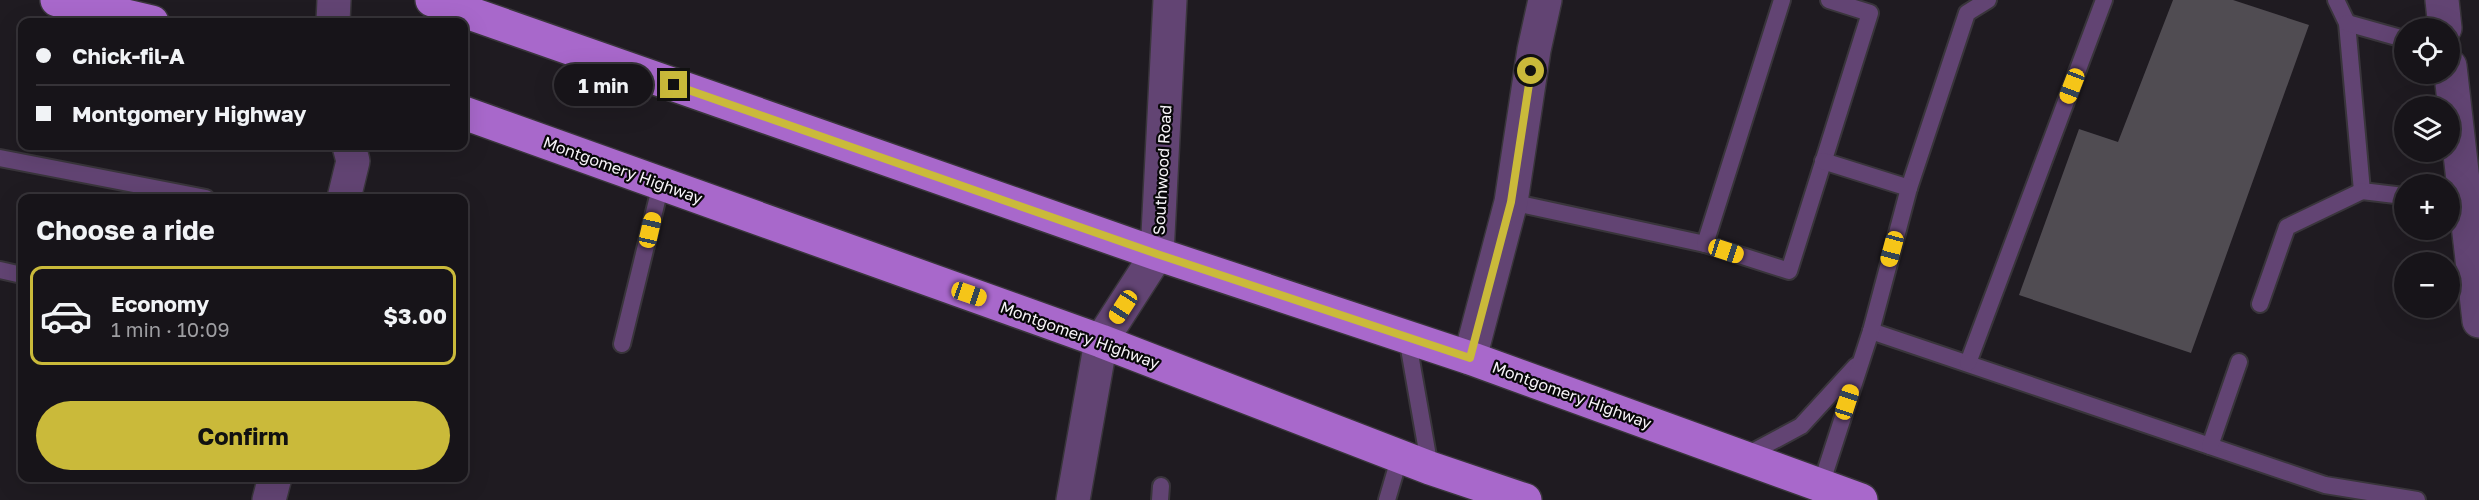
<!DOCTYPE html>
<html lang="en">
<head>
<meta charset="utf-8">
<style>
	:root { --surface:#171419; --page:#242126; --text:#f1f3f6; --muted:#9e9ea2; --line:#363338; --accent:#caba3a }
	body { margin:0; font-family:"Golos Text",sans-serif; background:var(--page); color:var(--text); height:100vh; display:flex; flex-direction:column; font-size:22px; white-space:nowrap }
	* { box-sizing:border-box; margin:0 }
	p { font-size:20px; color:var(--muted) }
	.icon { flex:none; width:33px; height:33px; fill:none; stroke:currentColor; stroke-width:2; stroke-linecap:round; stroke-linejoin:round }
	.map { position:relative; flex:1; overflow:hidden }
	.panel { position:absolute; left:18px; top:194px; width:450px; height:288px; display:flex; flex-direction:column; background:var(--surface); border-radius:12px; box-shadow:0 6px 24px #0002,0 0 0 2px var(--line) }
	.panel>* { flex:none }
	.top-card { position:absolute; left:18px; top:18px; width:450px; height:132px; border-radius:12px; box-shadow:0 6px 24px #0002,0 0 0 2px var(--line); display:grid; align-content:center; height:132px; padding:0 18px; background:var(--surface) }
	.fabs { position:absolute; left:2394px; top:18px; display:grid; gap:12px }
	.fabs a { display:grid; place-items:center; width:66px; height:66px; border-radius:50%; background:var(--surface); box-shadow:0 6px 24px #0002,0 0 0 2px var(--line); font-size:30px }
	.end { position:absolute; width:27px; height:27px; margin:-14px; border:8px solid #caba3a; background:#111; box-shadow:0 0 0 3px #111 }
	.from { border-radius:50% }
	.bubble { position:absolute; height:42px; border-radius:21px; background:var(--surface); box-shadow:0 6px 24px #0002,0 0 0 2px var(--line); font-size:20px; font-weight:700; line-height:42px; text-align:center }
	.car { position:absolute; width:18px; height:36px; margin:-18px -9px; border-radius:8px; box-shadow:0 0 4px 2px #0007; background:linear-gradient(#f5c518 24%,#345 0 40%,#f5c518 0 76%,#345 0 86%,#f5c518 0) }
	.top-card b { display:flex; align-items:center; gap:21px; height:57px; font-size:22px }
	.top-card b+b { border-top:2px solid var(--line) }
	.top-card i { width:15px; height:15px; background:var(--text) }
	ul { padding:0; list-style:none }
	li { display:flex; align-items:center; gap:18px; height:99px; margin:0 12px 9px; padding:0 6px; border:3px solid transparent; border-radius:12px }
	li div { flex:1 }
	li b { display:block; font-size:22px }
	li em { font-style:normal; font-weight:700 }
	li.active { border-color:var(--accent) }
	li>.icon { width:54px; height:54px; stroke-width:1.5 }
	h2 { padding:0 18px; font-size:27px; line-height:72px }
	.button { display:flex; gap:12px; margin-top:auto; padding:12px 18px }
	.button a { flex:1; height:69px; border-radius:36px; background:var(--accent); color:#111; font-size:24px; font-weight:700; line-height:69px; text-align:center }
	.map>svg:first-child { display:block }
	.building { fill:#504c52 }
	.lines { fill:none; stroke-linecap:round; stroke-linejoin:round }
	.service-casing { stroke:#39353b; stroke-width:20 }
	.minor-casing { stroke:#39353b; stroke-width:36 }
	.primary-casing { stroke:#39353b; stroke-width:36 }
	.service { stroke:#624473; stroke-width:16 }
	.minor { stroke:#624473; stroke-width:33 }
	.primary { stroke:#a868cb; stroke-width:33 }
	.route { stroke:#caba3a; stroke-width:8 }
	.labels { text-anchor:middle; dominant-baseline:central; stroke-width:4.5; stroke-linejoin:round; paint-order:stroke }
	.street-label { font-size:16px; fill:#f6f3f7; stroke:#080709 }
</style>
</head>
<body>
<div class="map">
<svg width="2479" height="500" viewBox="0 0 2479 500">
	<rect width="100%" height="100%" fill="#1f1b21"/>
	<path class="building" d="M2173,0H2233L2309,25L2191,353L2019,295L2079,129L2118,142Z"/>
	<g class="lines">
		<g class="service-casing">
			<g id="service">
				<path d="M2336,0L2347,23L2362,191L2404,196"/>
				<path d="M2347,23L2404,39"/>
				<path d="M0,158L206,198"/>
				<path d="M1909,188L1967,13L1988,0"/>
				<path d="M1511,202L1705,244L1789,271L1870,13L1829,0"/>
				<path d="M1705,244L1782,0"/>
				<path d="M0,270L22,275"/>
				<path d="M2260,304L2287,227L2362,191"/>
				<path d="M1871,331L2325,485L2417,500"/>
				<path d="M1407,337L1430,468"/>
				<path d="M622,344L661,184"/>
				<path d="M1968,363L2104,0"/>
				<path d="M2210,446L2239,362"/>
				<path d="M1745,456L1801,426L1856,366"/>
				<path d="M1819,491L1871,331L1909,188L1823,161"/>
				<path d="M1160,500L1161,486"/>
				<path d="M1387,500L1400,456"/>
			</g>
		</g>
		<g class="minor-casing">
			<g id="minor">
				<path d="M2442,0L2445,28"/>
				<path d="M333,22L334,0"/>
				<path d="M2450,66L2479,321"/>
				<path d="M344,198L353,161L349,146"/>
				<path d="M1470,358L1511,202L1534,50L1545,0"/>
				<path d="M269,500L275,477"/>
				<path d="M1073,500L1101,341L1157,254L1170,0"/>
			</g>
		</g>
		<g class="primary-casing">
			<g id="primary">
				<path d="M57,0L152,22"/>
				<path d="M432,0L1157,254L1470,358L1861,500"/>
				<path d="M464,113L1101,341L1430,468L1525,500"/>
			</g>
		</g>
		<use href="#service" class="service"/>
		<use href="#minor" class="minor"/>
		<use href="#primary" class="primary"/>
	</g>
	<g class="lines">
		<path class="route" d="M674,85L1157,254L1470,358L1511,202L1531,71"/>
	</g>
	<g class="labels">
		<g class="street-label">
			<text transform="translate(623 170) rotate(20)">Montgomery Highway</text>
			<text transform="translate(1162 170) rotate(-87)">Southwood Road</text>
			<text transform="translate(1080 335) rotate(20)">Montgomery Highway</text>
			<text transform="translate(1572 395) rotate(20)">Montgomery Highway</text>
		</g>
	</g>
</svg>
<div class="fabs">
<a><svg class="icon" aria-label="locate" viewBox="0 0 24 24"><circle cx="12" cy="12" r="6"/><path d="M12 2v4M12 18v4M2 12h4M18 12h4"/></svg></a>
<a><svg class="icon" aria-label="layers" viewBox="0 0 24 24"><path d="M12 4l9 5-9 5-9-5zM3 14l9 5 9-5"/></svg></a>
<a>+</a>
<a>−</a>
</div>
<i class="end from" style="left:1531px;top:71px"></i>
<i class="end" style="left:674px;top:85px"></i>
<div class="bubble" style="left:554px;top:64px;width:99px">1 min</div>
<i class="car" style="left:2072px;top:86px;rotate:201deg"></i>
<i class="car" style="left:650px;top:230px;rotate:13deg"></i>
<i class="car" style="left:1892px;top:249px;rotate:195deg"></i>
<i class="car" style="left:1726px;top:251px;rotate:108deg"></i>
<i class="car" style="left:969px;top:294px;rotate:109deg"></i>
<i class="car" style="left:1123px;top:307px;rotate:213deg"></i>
<i class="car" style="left:1847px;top:402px;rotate:18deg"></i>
<div class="top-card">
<b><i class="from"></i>Chick-fil-A</b>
<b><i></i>Montgomery Highway</b>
</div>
<section class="panel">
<h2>Choose a ride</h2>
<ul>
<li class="active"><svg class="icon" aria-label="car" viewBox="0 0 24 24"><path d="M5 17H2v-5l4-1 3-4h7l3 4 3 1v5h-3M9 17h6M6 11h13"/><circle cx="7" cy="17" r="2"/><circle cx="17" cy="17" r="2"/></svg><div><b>Economy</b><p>1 min · 10:09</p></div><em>$3.00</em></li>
</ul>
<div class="button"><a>Confirm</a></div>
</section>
</div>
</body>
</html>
